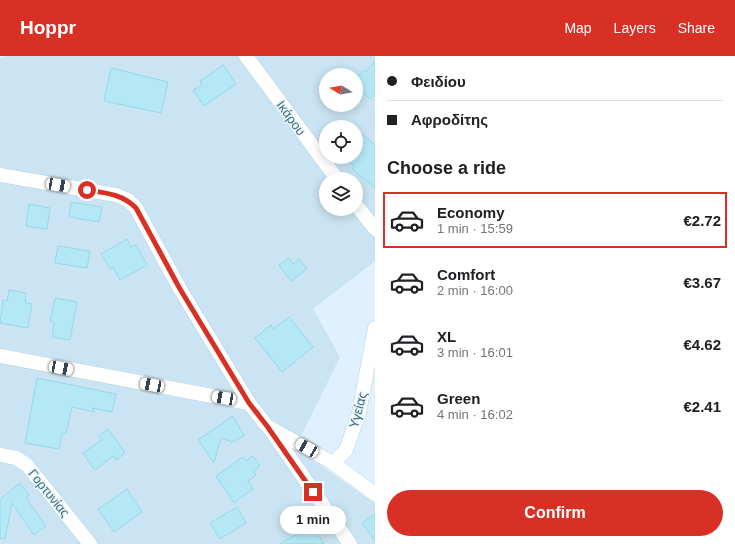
<!DOCTYPE html>
<html lang="en">
<head>
<meta charset="utf-8">
<style>
	:root { --surface:#fff; --page:#f2f2f2; --text:#202124; --muted:#757577; --line:#e0e0e0; --accent:#d93025 }
	body { margin:0; font-family:Arial,sans-serif; background:var(--page); color:var(--text); height:100vh; display:flex; flex-direction:column; font-size:15px; white-space:nowrap }
	* { box-sizing:border-box; margin:0 }
	p { font-size:13px; color:var(--muted) }
	.icon { flex:none; width:22px; height:22px; fill:none; stroke:currentColor; stroke-width:2; stroke-linecap:round; stroke-linejoin:round }
	.map { position:relative; flex:1; overflow:hidden }
	.sheet { display:flex; flex-direction:column; background:var(--surface); width:360px }
	.sheet>* { flex:none }
	.hud { display:grid; align-content:center; height:88px; padding:0 12px; background:var(--surface) }
	.needle { width:26px; rotate:281deg }
	.tools { position:absolute; left:319px; top:12px; display:grid; gap:8px }
	.tools a { display:grid; place-items:center; width:44px; height:44px; border-radius:50%; background:var(--surface); box-shadow:0 2px 10px #0003; font-size:20px }
	.end { position:absolute; width:18px; height:18px; margin:-9px; border:5px solid #d93025; background:#fff; box-shadow:0 0 0 2px #fff }
	.from { border-radius:50% }
	.bubble { position:absolute; height:28px; border-radius:14px; background:var(--surface); box-shadow:0 2px 10px #0003; font-size:13px; font-weight:700; line-height:28px; text-align:center }
	.car { position:absolute; width:12px; height:24px; margin:-12px -6px; border-radius:5px; box-shadow:0 0 3px 1px #0007; background:linear-gradient(#fff 24%,#345 0 40%,#fff 0 76%,#345 0 86%,#fff 0) }
	.hud b { display:flex; align-items:center; gap:14px; height:38px; font-size:15px }
	.hud b+b { border-top:1px solid var(--line) }
	.hud i { width:10px; height:10px; background:var(--text) }
	ul { padding:0; list-style:none }
	li { display:flex; align-items:center; gap:12px; height:56px; margin:0 8px 6px; padding:0 4px; border:2px solid transparent; border-radius:0px }
	li div { flex:1 }
	li b { display:block; font-size:15px }
	li em { font-style:normal; font-weight:700 }
	li.selected { border-color:var(--accent) }
	li>.icon { width:36px; height:36px; stroke-width:1.5 }
	h2 { padding:0 12px; font-size:18px; line-height:48px }
	.button { display:flex; gap:8px; margin-top:auto; padding:8px 12px }
	.button a { flex:1; height:46px; border-radius:24px; background:var(--accent); color:#fff; font-size:16px; font-weight:700; line-height:46px; text-align:center }
	header { display:flex; align-items:center; gap:24px; box-sizing:border-box; height:56px; padding:0 20px; background:var(--accent); color:#fff }
	header strong { font-size:19px }
	nav { display:flex; gap:22px; margin-inline-start:auto; font-size:14px }
	main { display:flex; flex:1; min-height:0 }
	.map>svg:first-child { display:block }
	.residential { fill:#cae4f3; fill-rule:evenodd }
	.building { fill:#b5e8f5; stroke:#95d9e9 }
	.lines { fill:none; stroke-linecap:round; stroke-linejoin:round }
	.street-casing { stroke:#b6d3dd; stroke-width:15 }
	.street { stroke:#fff; stroke-width:14 }
	.route { stroke:#d93025; stroke-width:5 }
	.labels { text-anchor:middle; dominant-baseline:central; stroke-width:3; stroke-linejoin:round; paint-order:stroke }
	.street-label { font-size:13px; fill:#456e76; stroke:#e7f5ff }
</style>
</head>
<body>
<header>
<strong>Hoppr</strong>
<nav><a>Map</a><a>Layers</a><a>Share</a></nav>
</header>
<main>
<div class="map">
<svg width="375" height="488" viewBox="0 0 375 488">
	<rect width="100%" height="100%" fill="#dff1fe"/>
	<path class="residential" d="M7,0H375V205L313,253L340,301L295,392L375,447V488H0V2ZM326,19H356V49H326ZM326,71H356V101H326ZM326,123H356V153H326Z"/>
	<g class="building">
		<path d="M375,5V37L370,43L356,30V22L364,14L366,16Z"/>
		<path d="M223,9L236,28L204,50L193,34L202,29L200,25Z"/>
		<path d="M111,12L168,26L161,57L104,45Z"/>
		<path d="M356,73L375,89V132L352,113L354,110L343,101H356Z"/>
		<path d="M71,146L102,151L99,166L69,161Z"/>
		<path d="M29,148L50,152L47,173L26,170Z"/>
		<path d="M127,183L131,191L136,189L147,209L120,224L113,211L110,213L101,198Z"/>
		<path d="M58,190L90,195L87,212L55,207Z"/>
		<path d="M289,202L293,208L299,203L307,213L291,225L279,209Z"/>
		<path d="M9,234L26,237L25,247L32,248L28,272L0,267L3,244L7,245Z"/>
		<path d="M55,242L77,246L70,284L52,281L54,266L50,265Z"/>
		<path d="M289,261L313,291L282,316L255,282L271,269L273,273Z"/>
		<path d="M37,322L116,338L112,356L92,352L95,356L72,351L66,378L62,377L59,393L25,387Z"/>
		<path d="M233,360L244,380L232,386L221,382L214,407L198,384Z"/>
		<path d="M108,373L125,397L116,404L113,400L95,414L83,397L102,384L99,380Z"/>
		<path d="M253,400L260,410L253,415L256,419L248,425L253,433L234,447L216,420L243,401L246,405Z"/>
		<path d="M20,427L29,439L26,442L46,470L34,479L12,447L5,483L0,482V443Z"/>
		<path d="M127,433L142,456L114,476L98,453Z"/>
		<path d="M237,451L246,467L220,483L210,467Z"/>
		<path d="M375,458V485L362,467Z"/>
		<path d="M312,469L324,488H280Z"/>
	</g>
	<g class="lines">
		<g class="street-casing">
			<g id="street">
				<path d="M246,0L337,123"/>
				<path d="M0,119L116,139L128,144L136,152L180,233L249,347L267,370L333,407L375,438"/>
				<path d="M356,149L375,173"/>
				<path d="M0,300L249,347"/>
				<path d="M270,373L350,488"/>
				<path d="M0,399L16,402L27,409L90,488"/>
				<path d="M333,407L346,394L359,357L375,272"/>
			</g>
		</g>
		<use href="#street" class="street"/>
	</g>
	<g class="lines">
		<path class="route" d="M87,134C106,137 122,138 136,152L180,233L249,347L267,370L313,436"/>
	</g>
	<g class="labels">
		<g class="street-label">
			<text transform="translate(291 62) rotate(54)">Ικάρου</text>
			<text transform="translate(358 354) rotate(-75)">Υγείας</text>
			<text transform="translate(49 437) rotate(51)">Γορτυνίας</text>
		</g>
	</g>
</svg>
<div class="tools">
<a><svg class="needle" viewBox="-14 -14 28 28"><path d="M0-13l5 13h-10z" fill="#e53935"/><path d="M0 13l5-13h-10z" fill="#757577"/></svg></a>
<a><svg class="icon" aria-label="locate" viewBox="0 0 24 24"><circle cx="12" cy="12" r="6"/><path d="M12 2v4M12 18v4M2 12h4M18 12h4"/></svg></a>
<a><svg class="icon" aria-label="layers" viewBox="0 0 24 24"><path d="M12 4l9 5-9 5-9-5zM3 14l9 5 9-5"/></svg></a>
</div>
<i class="end from" style="left:87px;top:134px"></i>
<i class="end" style="left:313px;top:436px"></i>
<div class="bubble" style="left:280px;top:450px;width:66px">1 min</div>
<i class="car" style="left:58px;top:129px;rotate:100deg"></i>
<i class="car" style="left:61px;top:312px;rotate:101deg"></i>
<i class="car" style="left:152px;top:329px;rotate:281deg"></i>
<i class="car" style="left:224px;top:342px;rotate:280deg"></i>
<i class="car" style="left:307px;top:392px;rotate:300deg"></i>
</div>
<section class="sheet">
<div class="hud">
<b><i class="from"></i>Φειδίου</b>
<b><i></i>Αφροδίτης</b>
</div>
<h2>Choose a ride</h2>
<ul>
<li class="selected"><svg class="icon" aria-label="car" viewBox="0 0 24 24"><path d="M5 17H2v-5l4-1 3-4h7l3 4 3 1v5h-3M9 17h6M6 11h13"/><circle cx="7" cy="17" r="2"/><circle cx="17" cy="17" r="2"/></svg><div><b>Economy</b><p>1 min · 15:59</p></div><em>€2.72</em></li>
<li><svg class="icon" aria-label="car" viewBox="0 0 24 24"><path d="M5 17H2v-5l4-1 3-4h7l3 4 3 1v5h-3M9 17h6M6 11h13"/><circle cx="7" cy="17" r="2"/><circle cx="17" cy="17" r="2"/></svg><div><b>Comfort</b><p>2 min · 16:00</p></div><em>€3.67</em></li>
<li><svg class="icon" aria-label="car" viewBox="0 0 24 24"><path d="M5 17H2v-5l4-1 3-4h7l3 4 3 1v5h-3M9 17h6M6 11h13"/><circle cx="7" cy="17" r="2"/><circle cx="17" cy="17" r="2"/></svg><div><b>XL</b><p>3 min · 16:01</p></div><em>€4.62</em></li>
<li><svg class="icon" aria-label="car" viewBox="0 0 24 24"><path d="M5 17H2v-5l4-1 3-4h7l3 4 3 1v5h-3M9 17h6M6 11h13"/><circle cx="7" cy="17" r="2"/><circle cx="17" cy="17" r="2"/></svg><div><b>Green</b><p>4 min · 16:02</p></div><em>€2.41</em></li>
</ul>
<div class="button"><a>Confirm</a></div>
</section>
</main>
</body>
</html>
